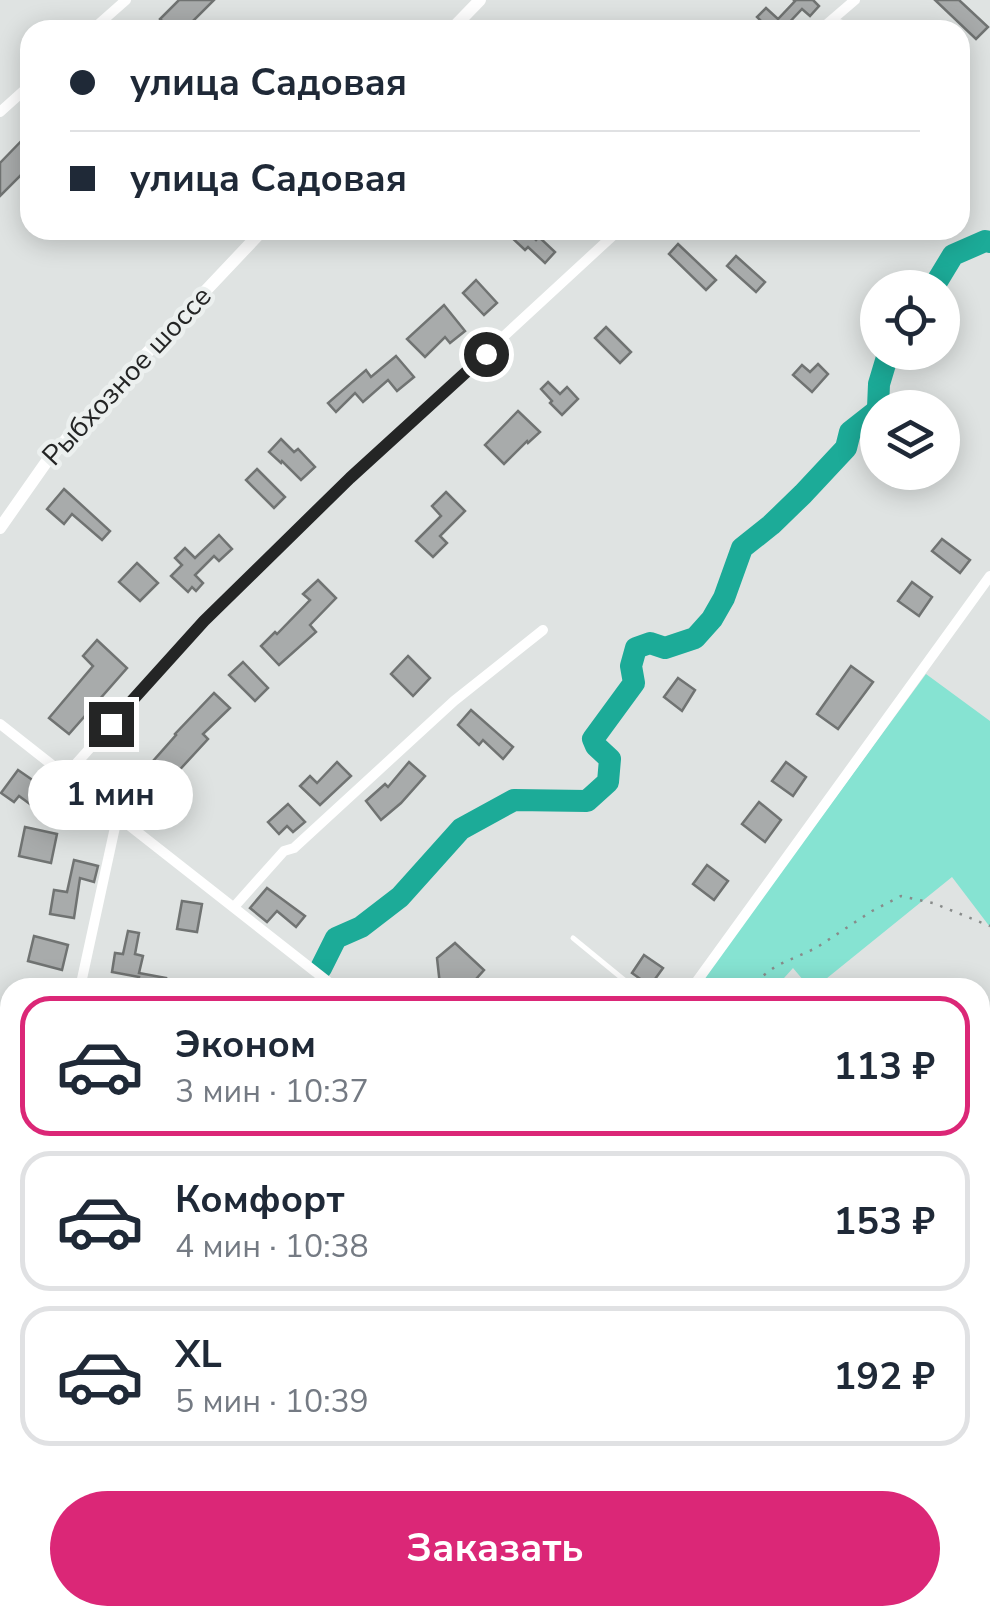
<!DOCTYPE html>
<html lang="ru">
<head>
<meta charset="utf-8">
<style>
	:root { --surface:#fff; --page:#f6f6f7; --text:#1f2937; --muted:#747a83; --line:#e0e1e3; --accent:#db2777 }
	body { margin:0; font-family:"Nunito Sans",sans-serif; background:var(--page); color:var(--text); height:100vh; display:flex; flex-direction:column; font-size:38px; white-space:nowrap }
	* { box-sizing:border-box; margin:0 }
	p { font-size:32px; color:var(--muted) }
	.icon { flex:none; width:55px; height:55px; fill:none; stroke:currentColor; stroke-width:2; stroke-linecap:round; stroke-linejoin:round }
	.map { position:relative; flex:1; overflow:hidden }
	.sheet { position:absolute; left:0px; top:978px; width:990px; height:648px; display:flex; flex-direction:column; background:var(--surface); border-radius:30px 30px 0 0; box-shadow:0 5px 25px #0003 }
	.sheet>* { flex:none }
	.top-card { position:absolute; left:20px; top:20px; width:950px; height:220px; border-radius:30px; box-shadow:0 5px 25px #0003; display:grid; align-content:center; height:220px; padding:0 50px; background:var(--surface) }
	.controls { position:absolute; left:860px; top:270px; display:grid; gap:20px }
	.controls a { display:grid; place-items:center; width:100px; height:100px; border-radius:50%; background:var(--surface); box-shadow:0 5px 25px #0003; font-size:50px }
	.end { position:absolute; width:45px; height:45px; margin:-22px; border:12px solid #242525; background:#fff; box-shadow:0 0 0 5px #fff }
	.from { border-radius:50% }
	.bubble { position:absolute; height:70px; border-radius:35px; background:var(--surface); box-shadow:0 5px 25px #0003; font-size:32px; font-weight:700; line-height:70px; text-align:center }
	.top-card b { display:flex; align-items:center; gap:35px; height:95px; font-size:38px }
	.top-card b+b { border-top:2px solid var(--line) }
	.top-card i { width:25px; height:25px; background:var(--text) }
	ul { padding:18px 0 0; list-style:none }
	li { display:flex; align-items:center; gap:30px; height:140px; margin:0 20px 15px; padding:0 30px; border:5px solid var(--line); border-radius:30px }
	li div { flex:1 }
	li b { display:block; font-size:38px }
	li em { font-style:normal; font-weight:700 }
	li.selected { border-color:var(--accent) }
	li>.icon { width:90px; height:90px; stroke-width:1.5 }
	.button { display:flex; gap:20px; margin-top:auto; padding:20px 50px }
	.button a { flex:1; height:115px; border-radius:60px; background:var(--accent); color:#fff; font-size:40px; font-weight:700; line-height:115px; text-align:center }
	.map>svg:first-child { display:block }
	.green { fill:#86e3d2 }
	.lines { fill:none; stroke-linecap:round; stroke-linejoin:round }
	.river { stroke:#1cab98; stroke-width:22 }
	.building { fill:#a8abab; stroke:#707372; stroke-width:2.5 }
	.path { stroke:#888b8a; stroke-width:2.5; stroke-dasharray:2.5 8; stroke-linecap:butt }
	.service { stroke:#fff; stroke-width:5 }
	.minor { stroke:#fff; stroke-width:10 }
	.tertiary { stroke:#fff; stroke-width:12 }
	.route { stroke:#242525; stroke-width:12 }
	.labels { text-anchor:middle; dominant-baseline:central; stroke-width:9; stroke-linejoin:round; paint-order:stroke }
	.street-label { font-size:28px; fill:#242525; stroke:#ecf0ef }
</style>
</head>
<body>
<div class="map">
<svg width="990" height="1624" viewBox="0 0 990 1624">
	<rect width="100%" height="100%" fill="#dfe3e2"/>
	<g class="green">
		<path d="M926,674L990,721V927L952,877L816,987H809L793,968L776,987L696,988Z"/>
		<path d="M53,1615H434L428,1624H402L395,1619L391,1624H50Z"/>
	</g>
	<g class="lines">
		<g class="river">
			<path d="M933,288L953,255L985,241L990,242"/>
			<path d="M878,408L879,384L888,354L892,352"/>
			<path d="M321,968L336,938L361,927L400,897L461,829L514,800L587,801L608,782L610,759L596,746L593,739L634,683L631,666L636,648L650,643L665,648L695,638L712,619L724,598L742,548L771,525L803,494L846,448L850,432L878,410"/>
			<path d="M77,1624L80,1615"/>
		</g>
	</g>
	<g class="building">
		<path d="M179,0H214L184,30H171L160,19Z"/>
		<path d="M793,0H813L819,6L810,16L802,9L785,27L788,30H768L769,29L757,17L766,8L778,19L795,1Z"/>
		<path d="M935,0H959L988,27L976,39Z"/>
		<path d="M30,132V166L0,196V163Z"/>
		<path d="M515,230H525L536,240L539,237L555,252L545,263L528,247L525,250L510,236Z"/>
		<path d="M678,244L716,280L706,290L669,254Z"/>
		<path d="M736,256L765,282L756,292L727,266Z"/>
		<path d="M476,280L497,303L484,315L463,293Z"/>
		<path d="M444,305L465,331L450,343L445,337L425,357L407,339Z"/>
		<path d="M606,327L631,352L620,363L595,338Z"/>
		<path d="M396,356L414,377L397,391L388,380L363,402L355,393L336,412L328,403L366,370L371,377Z"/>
		<path d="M818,364L828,374L812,392L793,375L802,365L810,372Z"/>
		<path d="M548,382L560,394L567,387L578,399L562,415L550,403L552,401L541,389Z"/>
		<path d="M518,411L540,432L528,443L527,441L504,464L485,445Z"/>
		<path d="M281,439L294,452L298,449L315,467L301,480L282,461L281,463L269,452Z"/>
		<path d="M257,469L285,497L274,508L246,480Z"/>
		<path d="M64,489L110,531L102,540L72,514L64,524L47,509Z"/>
		<path d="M446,492L465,511L440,536L447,543L433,557L416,541L441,516L432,506Z"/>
		<path d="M219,535L232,549L219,561L214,556L195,575L203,583L196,591L192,587L188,592L171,576L182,565L175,558L185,548L195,558Z"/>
		<path d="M942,539L970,560L960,573L932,551Z"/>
		<path d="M137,563L158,583L140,601L119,582Z"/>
		<path d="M318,580L336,598L310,625L316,632L279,665L261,646L275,632L277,634L310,600L303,594Z"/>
		<path d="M912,582L932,597L919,616L898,601Z"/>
		<path d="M97,640L127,668L69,734L49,718L93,666L83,656Z"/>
		<path d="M408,656L430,678L413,696L391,674Z"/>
		<path d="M243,662L268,688L255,701L229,675Z"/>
		<path d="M851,666L873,682L838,729L817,714Z"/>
		<path d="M678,678L695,690L682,711L664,697Z"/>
		<path d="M214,693L230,708L203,734L208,739L173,777L154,760L176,735L175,734Z"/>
		<path d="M471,710L513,747L503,759L483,740L479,745L458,725Z"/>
		<path d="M337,762L351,776L320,805L300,786L310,776L317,783Z"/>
		<path d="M409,762L425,776L401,803L381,820L366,801L385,784L388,787Z"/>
		<path d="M786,762L806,777L793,796L772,781Z"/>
		<path d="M18,770L34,781L38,775L52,785L34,807L19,796L14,802L1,793Z"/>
		<path d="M135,777L151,792L157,787L174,801L155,823L138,808L144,801L127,785Z"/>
		<path d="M759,802L781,820L765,842L742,824Z"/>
		<path d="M288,804L305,822L293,832L287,826L279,834L268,822Z"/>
		<path d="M25,827L57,834L51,863L19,856Z"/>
		<path d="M74,860L98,866L94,882L80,878L74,918L50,914L54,890L67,892Z"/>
		<path d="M707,865L728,881L714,900L693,884Z"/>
		<path d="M267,888L305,916L296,927L277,911L267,922L250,908Z"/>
		<path d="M182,901L202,904L197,932L177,929Z"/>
		<path d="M128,931L139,933L135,954L143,956L139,973L166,978L164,988L137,986L139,977L112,972L115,953L123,954Z"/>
		<path d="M34,936L68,945L62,970L28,961Z"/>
		<path d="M455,943L484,970L468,988H444L440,985L437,958Z"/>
		<path d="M644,955L663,968L650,986L632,973Z"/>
	</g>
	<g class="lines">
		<g class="path">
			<path d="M713,980L744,987"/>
			<path d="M747,988L776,966L816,948L872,911L901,896L933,903L990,926"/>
		</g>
		<g class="service">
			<path d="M834,20L867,30"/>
			<path d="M573,938L634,988"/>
			<path d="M980,1403L990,1409"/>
			<path d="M562,1615L576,1624"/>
		</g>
		<g class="minor">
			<path d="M92,30L126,0"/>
			<path d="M820,30L855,0"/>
			<path d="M0,112L30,85"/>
			<path d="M0,724L336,988"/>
			<path d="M65,776L204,621L350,478L619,230"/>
			<path d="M234,907L284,851L294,848L454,701L543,630"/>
			<path d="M80,988L117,818"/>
			<path d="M692,988L990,576"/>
			<path d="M980,1084L990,1076"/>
			<path d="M980,1289L990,1302"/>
			<path d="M6,1322L10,1304"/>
			<path d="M980,1582L990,1588"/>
			<path d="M749,1615L763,1624"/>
			<path d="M386,1624L391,1617"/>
			<path d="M589,1624L594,1615"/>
		</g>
		<g class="tertiary">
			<path d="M451,30L480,0"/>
			<path d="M0,528L47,461L77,427L263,230"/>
		</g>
	</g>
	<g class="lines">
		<path class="route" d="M111,724L204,621L350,478L486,354"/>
	</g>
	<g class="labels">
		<g class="street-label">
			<text transform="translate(127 376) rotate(-47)">Рыбхозное шоссе</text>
		</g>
	</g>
</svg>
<div class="controls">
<a><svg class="icon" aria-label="locate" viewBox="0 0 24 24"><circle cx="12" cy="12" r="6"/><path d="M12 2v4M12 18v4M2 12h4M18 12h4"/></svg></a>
<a><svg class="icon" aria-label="layers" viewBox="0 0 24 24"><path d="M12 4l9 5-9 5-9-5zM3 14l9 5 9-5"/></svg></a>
</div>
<i class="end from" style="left:486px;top:354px"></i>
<i class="end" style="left:111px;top:724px"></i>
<div class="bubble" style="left:28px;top:760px;width:165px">1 мин</div>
<div class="top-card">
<b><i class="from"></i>улица Садовая</b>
<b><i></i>улица Садовая</b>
</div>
<section class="sheet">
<ul>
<li class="selected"><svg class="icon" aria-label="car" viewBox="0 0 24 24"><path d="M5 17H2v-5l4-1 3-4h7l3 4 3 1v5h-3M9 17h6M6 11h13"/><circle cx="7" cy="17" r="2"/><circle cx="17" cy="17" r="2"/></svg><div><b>Эконом</b><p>3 мин · 10:37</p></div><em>113 ₽</em></li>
<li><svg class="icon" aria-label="car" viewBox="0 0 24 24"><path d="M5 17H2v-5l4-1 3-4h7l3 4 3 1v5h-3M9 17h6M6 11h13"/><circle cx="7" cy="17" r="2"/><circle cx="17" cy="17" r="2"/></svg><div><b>Комфорт</b><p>4 мин · 10:38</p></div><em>153 ₽</em></li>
<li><svg class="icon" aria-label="car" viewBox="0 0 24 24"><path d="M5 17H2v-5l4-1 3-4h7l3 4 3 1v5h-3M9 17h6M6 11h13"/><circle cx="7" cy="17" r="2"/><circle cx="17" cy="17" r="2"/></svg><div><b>XL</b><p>5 мин · 10:39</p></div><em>192 ₽</em></li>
</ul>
<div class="button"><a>Заказать</a></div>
</section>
</div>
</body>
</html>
